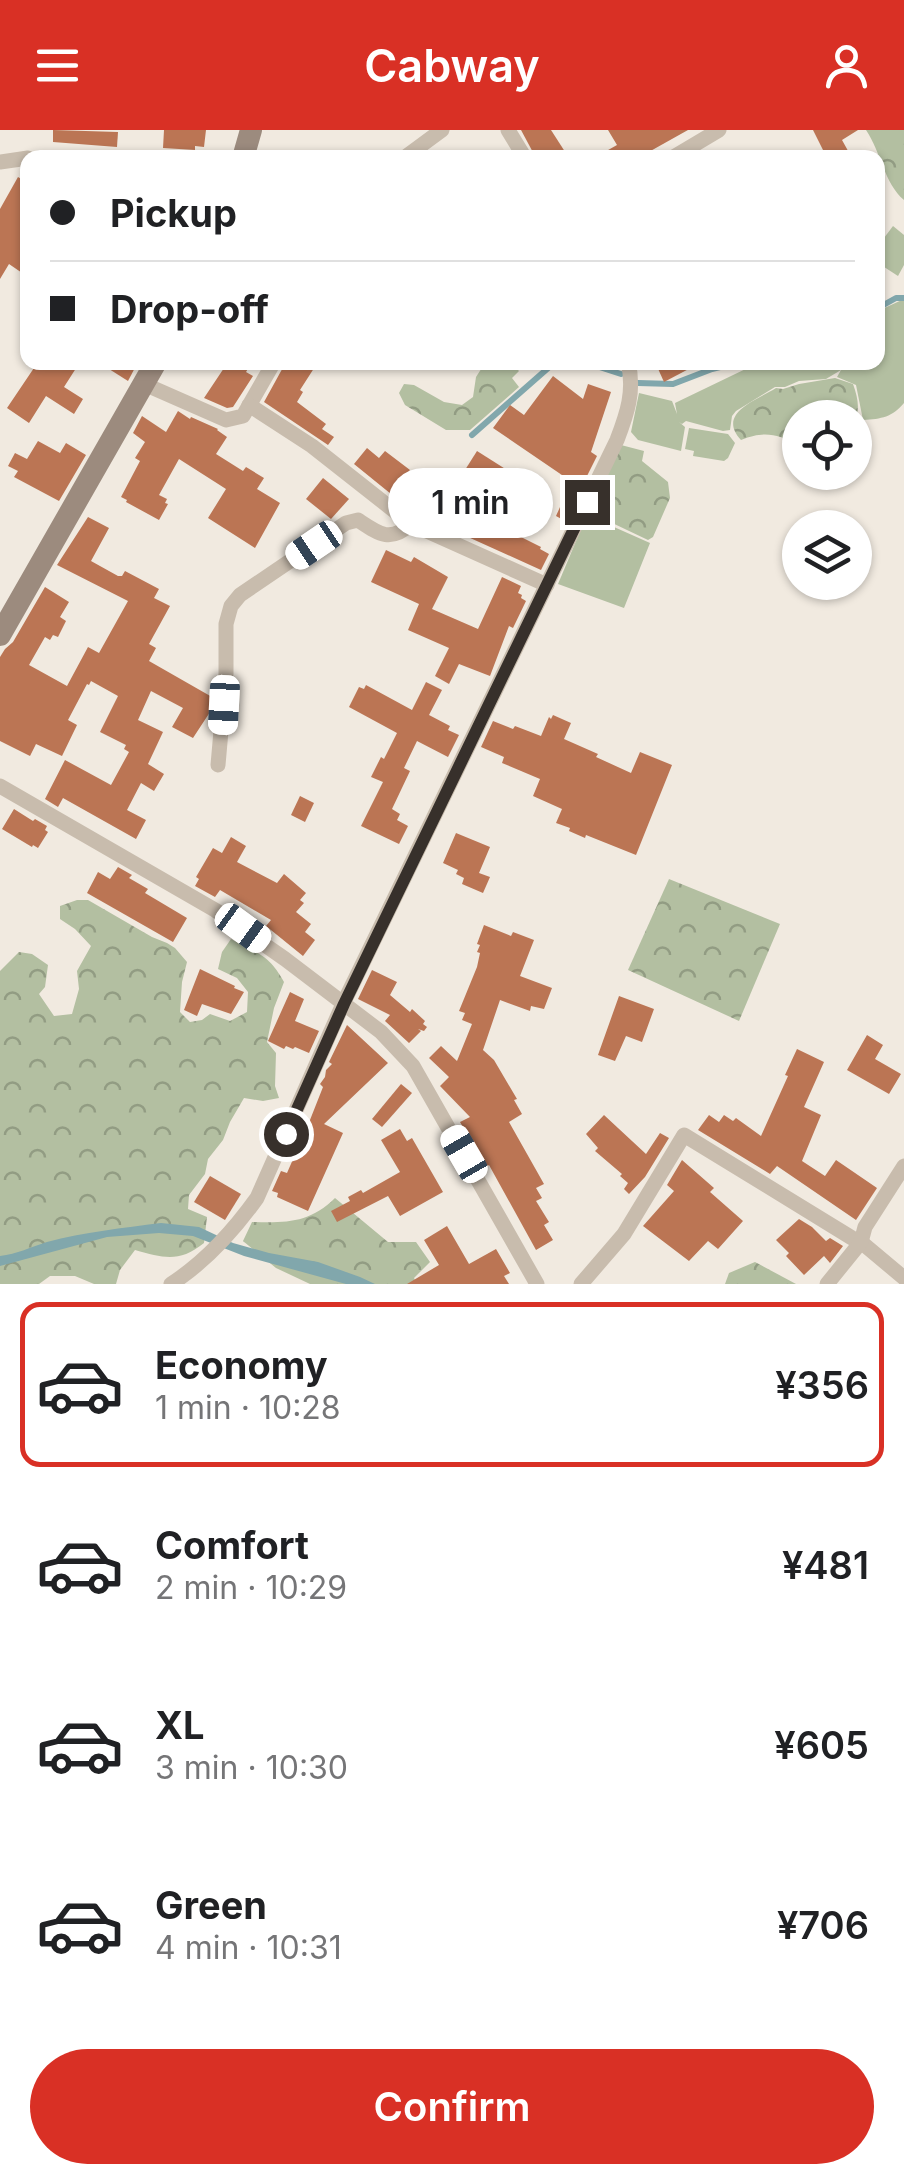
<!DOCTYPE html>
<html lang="en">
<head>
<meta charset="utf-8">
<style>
	:root { --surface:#fff; --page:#f2f2f2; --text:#202124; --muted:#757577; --line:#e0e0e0; --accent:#d93025 }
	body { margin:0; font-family:Inter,sans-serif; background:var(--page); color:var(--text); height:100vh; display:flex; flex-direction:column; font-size:38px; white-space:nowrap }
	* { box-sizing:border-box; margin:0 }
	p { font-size:32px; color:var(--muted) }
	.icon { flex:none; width:55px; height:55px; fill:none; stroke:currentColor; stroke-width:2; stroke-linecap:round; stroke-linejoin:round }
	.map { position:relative; height:1154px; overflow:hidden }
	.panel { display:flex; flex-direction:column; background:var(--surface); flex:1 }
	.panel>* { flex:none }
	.guide { position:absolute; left:20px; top:20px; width:865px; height:220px; border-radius:20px; box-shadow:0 2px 8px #0004; display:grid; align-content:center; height:220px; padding:0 30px; background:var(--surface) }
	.controls { position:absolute; left:782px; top:270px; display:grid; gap:20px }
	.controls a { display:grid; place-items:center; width:90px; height:90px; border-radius:50%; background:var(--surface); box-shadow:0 2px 8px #0004; font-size:50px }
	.end { position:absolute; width:45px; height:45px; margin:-22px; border:12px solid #37302b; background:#fff; box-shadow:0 0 0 5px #fff }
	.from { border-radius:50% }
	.bubble { position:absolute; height:70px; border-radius:35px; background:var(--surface); box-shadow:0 2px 8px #0004; font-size:32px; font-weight:600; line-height:70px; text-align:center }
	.car { position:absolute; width:30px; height:60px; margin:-30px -15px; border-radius:12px; box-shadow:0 0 8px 2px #0007; background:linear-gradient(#fff 24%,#345 0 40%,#fff 0 76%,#345 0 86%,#fff 0) }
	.guide b { display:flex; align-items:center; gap:35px; height:95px; font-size:38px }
	.guide b+b { border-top:2px solid var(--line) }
	.guide i { width:25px; height:25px; background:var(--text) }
	ul { padding:18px 0 0; list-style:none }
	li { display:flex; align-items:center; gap:30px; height:165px; margin:0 20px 15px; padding:0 10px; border:5px solid transparent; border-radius:20px }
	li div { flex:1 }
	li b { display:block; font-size:38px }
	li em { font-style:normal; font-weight:600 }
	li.current { border-color:var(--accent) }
	li>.icon { width:90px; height:90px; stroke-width:1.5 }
	.button { display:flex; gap:20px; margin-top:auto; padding:20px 30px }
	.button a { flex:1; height:115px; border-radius:60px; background:var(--accent); color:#fff; font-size:40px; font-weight:600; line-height:115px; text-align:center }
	header { display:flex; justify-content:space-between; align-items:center; height:130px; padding:0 30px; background:var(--accent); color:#fff; font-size:45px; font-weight:600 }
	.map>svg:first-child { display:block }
	.green { fill:#b3bfa1 }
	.forest { fill:url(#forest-crowns) }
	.water { fill:#81a7ac }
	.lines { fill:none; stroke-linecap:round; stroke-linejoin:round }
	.stream { stroke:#81a7ac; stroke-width:6 }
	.building { fill:#bb7554 }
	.street { stroke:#c8bcad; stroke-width:15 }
	.secondary { stroke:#9c8b7e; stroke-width:22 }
	.route { stroke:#37302b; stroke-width:12 }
</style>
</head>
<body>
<header><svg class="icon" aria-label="menu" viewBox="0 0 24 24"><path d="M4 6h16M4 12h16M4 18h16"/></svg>Cabway<svg class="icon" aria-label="person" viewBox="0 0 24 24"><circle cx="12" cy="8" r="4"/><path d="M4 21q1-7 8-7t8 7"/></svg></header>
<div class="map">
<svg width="904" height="1154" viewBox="0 0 904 1154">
	<defs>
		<pattern id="forest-crowns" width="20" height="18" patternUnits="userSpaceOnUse" patternTransform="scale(2.5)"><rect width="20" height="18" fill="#b3bfa1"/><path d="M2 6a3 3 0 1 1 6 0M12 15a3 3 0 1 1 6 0" fill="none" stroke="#929c83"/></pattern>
	</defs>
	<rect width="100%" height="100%" fill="#f1eae0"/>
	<g class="green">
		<path d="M893,96L904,105V135L898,146L878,133V116Z"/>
		<path d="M904,169V273C892,287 882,289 863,290L856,255L837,247L841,240L826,249L799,251L785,257H775L736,281L732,286L730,300L723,301L686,291L682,294L679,292L685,297L681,321L638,310L631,302L639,263L672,271L677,284L675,273L758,233L878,232V181Z"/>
		<path d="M689,298L728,304L735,313L728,328L724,331L693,326L694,321L685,319Z"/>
		<path d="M587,385L650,413L624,478L558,454Z"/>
	</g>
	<g class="forest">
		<path d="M866,0H904V70C884,53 881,22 866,0Z"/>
		<path d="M485,233C498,232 510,230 519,241L512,248L519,257L470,300H446L405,275L399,263L404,254L414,255L444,272L462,275L473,267L476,247Z"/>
		<path d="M835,248L853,254C858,268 860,278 855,291V288H800V314C776,305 766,300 741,310C716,283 757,270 776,258L783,259L799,254Z"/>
		<path d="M621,315L644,321L642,331L668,352L670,368L653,407L648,410L587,381Z"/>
		<path d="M669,749L780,794L739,891L628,840Z"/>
		<path d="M77,770H88L152,807L167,813L175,818L187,832L182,852L180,882L190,892L202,890L210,884L230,891L247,882L248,862L237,848L218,839L222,822L231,809C257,824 268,823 284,852L274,878L267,912L276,923L275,956L279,968L263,971L244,968L230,992L223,1010L208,1029L205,1044L189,1065L188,1079L207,1087L204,1113C179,1133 164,1128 135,1120L120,1140L116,1154H94L75,1146H50L39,1154H0V841L19,822L32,824L48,835L45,857L39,864L54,886L72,884L79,859L77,841L91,816L75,799L60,789V776Z"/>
		<path d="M335,1068L388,1112H416L430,1132L414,1148L417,1154H310L276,1138L243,1111L252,1092C286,1093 310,1093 335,1068Z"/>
		<path d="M755,1132L796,1154H725L729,1143Z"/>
	</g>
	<path class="water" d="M161,1093L199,1097L233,1113L269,1123L318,1132L360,1147L375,1154H346L244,1126L193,1106L159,1103L107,1107L0,1136V1126C17,1124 31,1117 47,1112C84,1102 123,1098 161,1093Z"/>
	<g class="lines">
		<g class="stream">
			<path d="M878,178L896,168H904"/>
			<path d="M584,232L621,244"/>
			<path d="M638,253L673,254L712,239L740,232"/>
			<path d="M472,305L555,232"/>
		</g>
	</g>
	<g class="building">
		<path d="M53,0L118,2L117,17L53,12Z"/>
		<path d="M164,0H206L204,17L195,16V20L163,18Z"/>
		<path d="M521,0H551L569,28H536Z"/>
		<path d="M608,0H688L638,28H594L617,15Z"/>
		<path d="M813,0H858L842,10L852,28H827Z"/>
		<path d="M18,47L28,53V147L9,134L0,149V79Z"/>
		<path d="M38,232H80L64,257L83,269L74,284L46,266L29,293L7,278Z"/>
		<path d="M98,232H138L128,251Z"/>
		<path d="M228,232H252L246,242L253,246L233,277L227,278L204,268Z"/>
		<path d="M286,232H318L300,260L303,262L297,272L326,294L322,299L334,307L328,315L264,272Z"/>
		<path d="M655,232H702L664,252Z"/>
		<path d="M553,246L583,269L588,254L611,262L591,322L597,326L581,358L493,298L510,275L524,285Z"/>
		<path d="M178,281L190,289L191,287L218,299L217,300L227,307L216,324L243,341L246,337L264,348L257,359L280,373L255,418L208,388L226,359L179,329L159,365L167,369L165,373L168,374L159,390L126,372L127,370L121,367L140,331L135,328L145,312L133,303L142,286L166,302Z"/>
		<path d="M38,311L60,323L66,313L86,325L59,371L14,347L18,341L8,336L15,323L27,329Z"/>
		<path d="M367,318L379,328L385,321L410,340L391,364L354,334Z"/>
		<path d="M477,321L507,340L495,360L465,340Z"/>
		<path d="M323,348L349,369L331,389L306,369Z"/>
		<path d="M565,366L575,371L565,391L556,386Z"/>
		<path d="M435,371L484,397L487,390L541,417L540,419L549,424L541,440L426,388Z"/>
		<path d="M88,387L109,398L91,431L118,446H122L125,441L159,459L154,468L170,476L149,514L156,518L149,531L212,567V579L193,608L172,597L183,578L151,561L138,590L163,602L148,634L164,644L154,661L141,653L127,680L146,690L136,709L63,668L58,677L45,669L65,630L111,655L129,622L124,619L126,615L100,602L118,566L91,551L89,555L87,554L68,590L77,595L62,626L36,614L30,626L0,611V527L5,519L13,512L45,457L69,472L60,487L66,491L58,507L53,505L50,510L45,507L29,535L67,556L88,517L99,523L128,471L57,435Z"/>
		<path d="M386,420L411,432L414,427L448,447L432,479L478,499L502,447L521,456L518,463L522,465L521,468L526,471L513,498L509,496L490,546L459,534L449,554L435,546L449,518L408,500L419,474L371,452Z"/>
		<path d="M426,552L442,560L429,585L450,596L448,600L459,605L448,627L417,611L404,638L410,641L392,679L400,684L397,690L408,696L399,714L361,696L383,652L371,647L381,627L384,629L397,603L349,577L359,557L364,559L366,555L412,580Z"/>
		<path d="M553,585L571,593L564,609L598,624L596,627L631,643L640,622L672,635L636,725L586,705L585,708L569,701L570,698L556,693L562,679L533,666L540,649L502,633L504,627L481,617L493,591L513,599L515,596L541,606L549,587L551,589Z"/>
		<path d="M300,666L314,673L305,692L291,685Z"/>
		<path d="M14,679L33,691L35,689L47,696L45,700L48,702L38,718L33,715L32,717L2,699Z"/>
		<path d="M456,703L490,717L479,743L490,747L483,763L462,754L464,748L456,744L458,740L443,733Z"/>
		<path d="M231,707L246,716L237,732L277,753L284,744L306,763L300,770L304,773L296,782L311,794L305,802L315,810L303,826L266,796L271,790L220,760L215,767L195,756L199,749L196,747L213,718L222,723Z"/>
		<path d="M118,737L132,745L129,748L148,759L145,763L187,788L173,812L87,763L98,742L110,749Z"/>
		<path d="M484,795L511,806L513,802L534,810L520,846L552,858L544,879L531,876L530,881L500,870L483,920L494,930L517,969L514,970L522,984L509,992L544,1054L536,1058L542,1068L536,1071L549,1092L544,1095L553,1110L536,1120L489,1035L486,1037L460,992L470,987L440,956L449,947L429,928L441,916L457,931L472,894L462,890L465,883L459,881L477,837L480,823L477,822L480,815L477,814Z"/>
		<path d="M200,839L235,856L234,858L244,862L231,884L202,874L197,886L184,880Z"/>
		<path d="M372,840L397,852L390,865L410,882L412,879L425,891L423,894L427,897L424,901L418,899L421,901L409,913L385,891L390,885L358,869Z"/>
		<path d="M290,862L304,869L295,891L319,901L309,923L295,917L293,919L286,916L284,919L268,911Z"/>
		<path d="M619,866L654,879L642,912L626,906L615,931L598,925Z"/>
		<path d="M347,895L388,933L324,994L343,1003L308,1081L277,1067L278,1063L272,1061L281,1041L287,1043L301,1011L297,1009L303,994L308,995L323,957L320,954L325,947L326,940L332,934L329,932Z"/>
		<path d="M867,905L883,915L875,929L901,944L889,964L847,940Z"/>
		<path d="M797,919L824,932L804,977L821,985L802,1031L825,1046L836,1030L877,1058L856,1090L777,1036L770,1044L698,1000L709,985L719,992L724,985L733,991L736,988L761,1006L788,946L785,945Z"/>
		<path d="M401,954L412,963L382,997L372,989Z"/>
		<path d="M604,985L646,1024L660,1003L669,1008L645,1047L629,1064L624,1059L628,1053L620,1046L622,1044L595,1021L598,1018L586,1004Z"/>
		<path d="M400,999L407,1011L412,1008L443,1062L400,1086L388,1066L337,1092L331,1081L350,1071L348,1067L361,1060L363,1063L400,1042L381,1010Z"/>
		<path d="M682,1030L714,1058L710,1062L743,1091L718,1119L708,1111L689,1131L643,1096L674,1061L667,1055Z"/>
		<path d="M210,1046L241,1064L225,1090L194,1072Z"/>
		<path d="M799,1089L812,1097L826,1111L830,1108L843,1116L830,1133L824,1126L804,1145L786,1126L789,1123L776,1110Z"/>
		<path d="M447,1096L469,1134L496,1119L510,1143L504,1146L509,1154H407L439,1135L424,1110Z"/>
	</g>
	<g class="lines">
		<g class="street">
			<path d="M508,0L525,28"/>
			<path d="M38,28H133"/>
			<path d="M404,28L442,0"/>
			<path d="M672,28L719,0"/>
			<path d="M0,32L28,28"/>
			<path d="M144,254L226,290L243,286L274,232"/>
			<path d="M249,275L312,316L411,394"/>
			<path d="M218,635L226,544V494L231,476L240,465L346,393L358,390C379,404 390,413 411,394L547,455"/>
			<path d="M0,656L215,780L285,829L381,902L413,936L537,1154"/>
			<path d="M171,1154C204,1133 234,1100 257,1068L343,874L617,310C627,284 635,261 628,232"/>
			<path d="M581,1154L624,1104L684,1005L852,1108L861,1112L904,1148"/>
			<path d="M827,1154L861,1112L865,1097L904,1036"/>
		</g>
		<g class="secondary">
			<path d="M243,28L251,0"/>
			<path d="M0,505L156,232"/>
		</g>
	</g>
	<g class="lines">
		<path class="route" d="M286,1004L344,874L587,372"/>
	</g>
</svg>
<div class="controls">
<a><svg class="icon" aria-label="locate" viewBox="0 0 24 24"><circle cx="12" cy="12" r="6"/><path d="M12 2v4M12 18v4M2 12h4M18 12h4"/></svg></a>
<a><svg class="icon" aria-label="layers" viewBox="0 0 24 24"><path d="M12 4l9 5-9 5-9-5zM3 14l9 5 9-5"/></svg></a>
</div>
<i class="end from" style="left:286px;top:1004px"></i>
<i class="end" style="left:587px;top:372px"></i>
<div class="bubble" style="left:388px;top:338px;width:165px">1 min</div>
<i class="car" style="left:314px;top:415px;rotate:236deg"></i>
<i class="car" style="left:224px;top:575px;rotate:183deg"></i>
<i class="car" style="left:243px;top:798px;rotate:126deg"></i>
<i class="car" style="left:464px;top:1024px;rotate:330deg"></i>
<div class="guide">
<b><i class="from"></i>Pickup</b>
<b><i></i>Drop-off</b>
</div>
</div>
<section class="panel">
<ul>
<li class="current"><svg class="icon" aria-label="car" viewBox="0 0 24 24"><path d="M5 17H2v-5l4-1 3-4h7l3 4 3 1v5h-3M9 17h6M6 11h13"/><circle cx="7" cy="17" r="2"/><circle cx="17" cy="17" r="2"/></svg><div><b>Economy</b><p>1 min · 10:28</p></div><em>¥356</em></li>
<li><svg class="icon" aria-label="car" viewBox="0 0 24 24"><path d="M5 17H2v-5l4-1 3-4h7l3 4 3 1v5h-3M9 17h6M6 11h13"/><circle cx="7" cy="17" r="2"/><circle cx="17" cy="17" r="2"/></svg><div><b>Comfort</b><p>2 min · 10:29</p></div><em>¥481</em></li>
<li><svg class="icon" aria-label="car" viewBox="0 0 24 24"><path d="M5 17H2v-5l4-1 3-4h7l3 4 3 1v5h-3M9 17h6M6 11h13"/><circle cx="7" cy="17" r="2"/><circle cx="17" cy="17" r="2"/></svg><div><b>XL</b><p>3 min · 10:30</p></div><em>¥605</em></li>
<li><svg class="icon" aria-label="car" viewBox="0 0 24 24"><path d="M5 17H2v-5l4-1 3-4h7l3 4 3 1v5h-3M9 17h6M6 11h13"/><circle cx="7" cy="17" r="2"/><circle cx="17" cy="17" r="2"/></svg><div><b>Green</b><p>4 min · 10:31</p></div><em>¥706</em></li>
</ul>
<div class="button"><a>Confirm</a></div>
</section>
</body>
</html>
